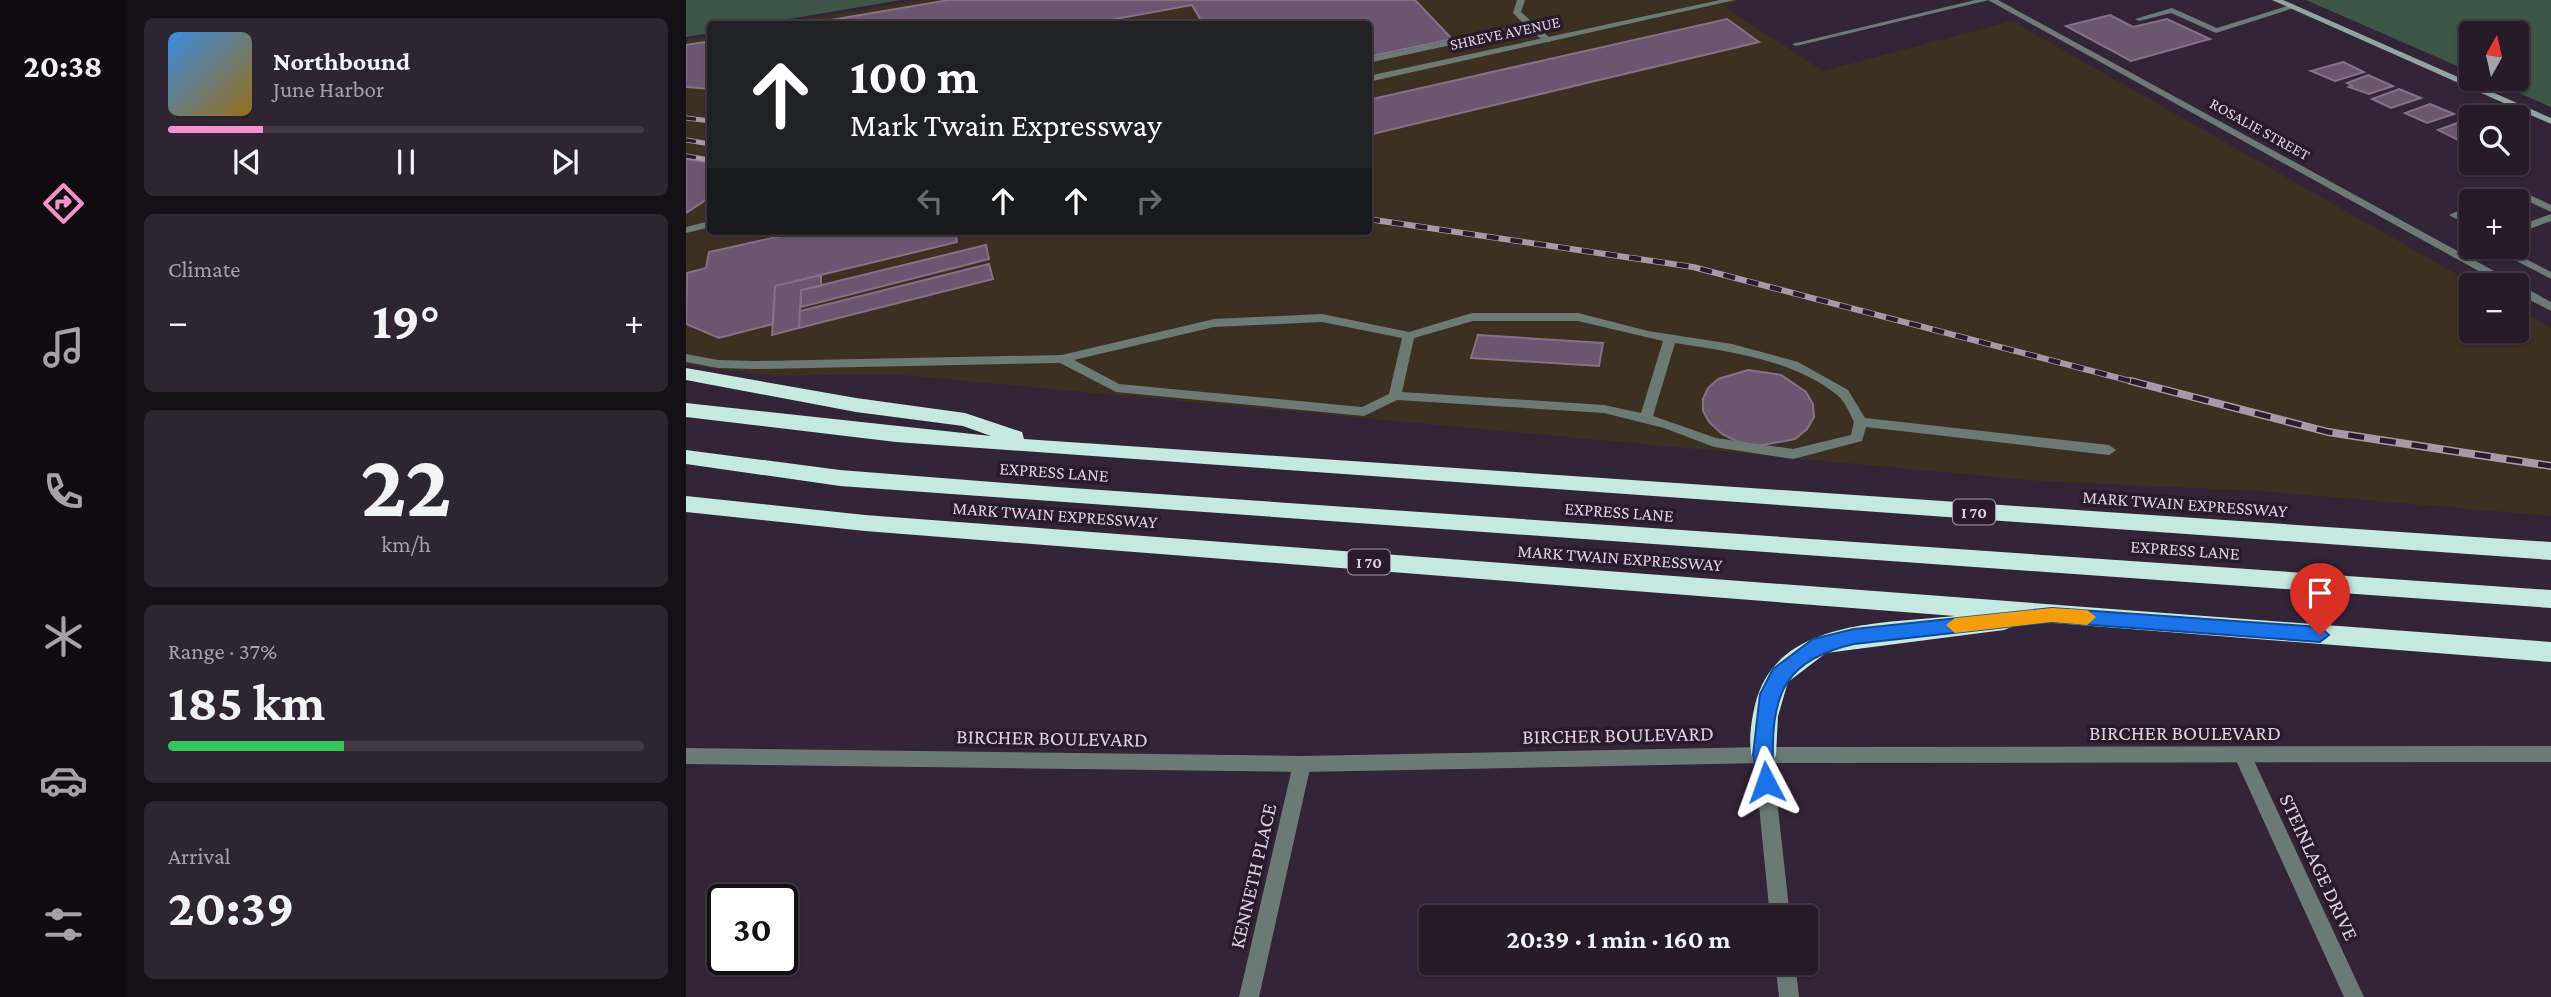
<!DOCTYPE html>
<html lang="en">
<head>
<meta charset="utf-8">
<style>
  :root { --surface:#271b29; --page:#2f2431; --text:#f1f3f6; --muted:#a4a1a8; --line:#433946; --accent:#f790ce }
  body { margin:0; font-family:"Crimson Pro",serif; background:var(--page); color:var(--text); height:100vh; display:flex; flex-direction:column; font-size:26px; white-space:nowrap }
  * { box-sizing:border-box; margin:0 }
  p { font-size:23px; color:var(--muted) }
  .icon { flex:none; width:38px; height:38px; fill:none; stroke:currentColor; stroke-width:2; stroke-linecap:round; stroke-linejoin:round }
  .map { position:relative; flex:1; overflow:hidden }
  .drawer { display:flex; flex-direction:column; gap:18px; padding:18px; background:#150f17; width:560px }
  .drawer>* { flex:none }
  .hud { position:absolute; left:21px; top:21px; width:665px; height:214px; border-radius:7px; box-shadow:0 2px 5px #0004,0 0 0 2px var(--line); background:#202124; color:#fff; overflow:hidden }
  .needle { width:46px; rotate:8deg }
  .controls { position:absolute; left:1773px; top:21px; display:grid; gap:14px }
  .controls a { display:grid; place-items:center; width:70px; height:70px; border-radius:7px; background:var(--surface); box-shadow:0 2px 5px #0004,0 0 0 2px var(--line); font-size:35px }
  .speed { position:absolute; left:21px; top:884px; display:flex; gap:14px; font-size:35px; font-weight:700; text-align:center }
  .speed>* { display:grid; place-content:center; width:91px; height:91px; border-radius:50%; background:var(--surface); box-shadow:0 2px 5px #0004,0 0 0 2px var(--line); line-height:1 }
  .speed .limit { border:4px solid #111; border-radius:10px; background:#fff; color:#111 }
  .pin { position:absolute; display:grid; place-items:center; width:60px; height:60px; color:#fff; margin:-72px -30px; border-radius:50% 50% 50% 0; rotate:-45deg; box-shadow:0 0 7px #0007 }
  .pin .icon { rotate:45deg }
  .me { position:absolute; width:77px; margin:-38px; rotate:356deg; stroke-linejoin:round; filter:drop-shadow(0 0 5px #0008) }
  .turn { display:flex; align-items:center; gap:24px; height:147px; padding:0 28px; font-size:32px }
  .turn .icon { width:91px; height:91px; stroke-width:2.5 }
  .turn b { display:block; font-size:49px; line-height:60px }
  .lanes { display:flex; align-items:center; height:66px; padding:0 28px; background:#0003; justify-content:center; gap:35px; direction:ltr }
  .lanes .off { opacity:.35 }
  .big { font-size:52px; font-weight:700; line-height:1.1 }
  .drawer .tile { flex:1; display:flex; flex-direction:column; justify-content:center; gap:10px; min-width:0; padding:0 24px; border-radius:10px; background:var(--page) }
  .drawer .dial { align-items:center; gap:0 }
  .dial b { font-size:91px; line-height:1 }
  .song { display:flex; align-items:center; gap:21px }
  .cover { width:84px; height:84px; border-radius:10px; background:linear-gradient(135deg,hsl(210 70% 55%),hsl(40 70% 35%)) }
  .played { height:7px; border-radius:4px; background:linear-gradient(90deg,var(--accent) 20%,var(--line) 20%) }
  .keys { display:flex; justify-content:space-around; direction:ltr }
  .heat { display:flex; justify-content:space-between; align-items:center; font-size:38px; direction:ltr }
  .charge { height:10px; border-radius:5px; background:linear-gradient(90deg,#34c759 37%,var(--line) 0) }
  .trip { position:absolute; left:733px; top:905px; width:399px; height:70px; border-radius:7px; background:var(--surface); box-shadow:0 2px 5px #0004,0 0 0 2px var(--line); font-weight:700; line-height:70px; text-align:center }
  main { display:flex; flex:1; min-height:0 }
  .menu { display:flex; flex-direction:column; width:126px; justify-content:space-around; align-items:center; background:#100b10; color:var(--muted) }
  .menu .icon { width:49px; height:49px }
  .menu .current { color:var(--accent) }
  .menu b { font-size:32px; color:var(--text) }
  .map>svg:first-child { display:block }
  .industrial { fill:#3c3021 }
  .green { fill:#3d5646 }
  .building { fill:#6c5570; stroke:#837186; stroke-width:2 }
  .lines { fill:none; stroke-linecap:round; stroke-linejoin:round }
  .service { fill:#6c7a76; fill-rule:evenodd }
  .minor { fill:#6c7a76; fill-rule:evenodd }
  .tertiary { fill:#6c7a76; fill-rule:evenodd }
  .secondary { fill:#90a7a1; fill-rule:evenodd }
  .motorway { fill:#c5e9e0; fill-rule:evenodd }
  .rail-far2-casing { stroke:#a69aa8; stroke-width:5 }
  .rail-far1-casing { stroke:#a69aa8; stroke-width:6 }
  .rail-casing { stroke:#a69aa8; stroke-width:8 }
  .rail-far2 { stroke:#2a1b2c; stroke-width:3.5; stroke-dasharray:10; stroke-linecap:butt }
  .rail-far1 { stroke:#2a1b2c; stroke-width:4.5; stroke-dasharray:12; stroke-linecap:butt }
  .rail { stroke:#2a1b2c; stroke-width:5; stroke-dasharray:16; stroke-linecap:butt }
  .route { fill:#1a73e8; stroke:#114b97; stroke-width:2 }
  .slow { fill:#f59e0b }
  .labels { text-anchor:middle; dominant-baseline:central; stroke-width:7; stroke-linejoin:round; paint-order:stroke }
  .far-street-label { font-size:16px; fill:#dbd1dd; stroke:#2a1b2c }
  .shield { fill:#2a1b2c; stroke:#a69aa8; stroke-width:2 }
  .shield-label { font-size:16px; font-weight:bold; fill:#dbd1dd }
  .street-label { font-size:18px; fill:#dbd1dd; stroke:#2a1b2c }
  .near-street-label { font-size:21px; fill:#dbd1dd; stroke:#2a1b2c }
</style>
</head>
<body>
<main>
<nav class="menu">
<b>20:38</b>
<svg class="icon current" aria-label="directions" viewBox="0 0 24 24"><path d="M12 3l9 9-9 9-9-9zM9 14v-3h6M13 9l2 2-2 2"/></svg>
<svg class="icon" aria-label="music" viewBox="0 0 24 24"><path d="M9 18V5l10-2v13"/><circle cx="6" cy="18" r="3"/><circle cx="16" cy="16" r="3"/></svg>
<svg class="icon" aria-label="phone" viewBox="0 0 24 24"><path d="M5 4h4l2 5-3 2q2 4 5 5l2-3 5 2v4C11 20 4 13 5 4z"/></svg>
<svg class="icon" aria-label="climate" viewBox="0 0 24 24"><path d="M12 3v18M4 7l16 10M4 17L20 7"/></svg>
<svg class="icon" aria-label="car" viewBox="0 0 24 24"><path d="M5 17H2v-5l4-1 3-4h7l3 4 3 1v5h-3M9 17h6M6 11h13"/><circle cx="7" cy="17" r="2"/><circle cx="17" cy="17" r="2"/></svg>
<svg class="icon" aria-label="filters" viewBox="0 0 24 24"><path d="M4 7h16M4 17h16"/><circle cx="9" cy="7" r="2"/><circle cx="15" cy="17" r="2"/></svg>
</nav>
<section class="drawer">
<div class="tile">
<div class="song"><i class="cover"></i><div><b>Northbound</b><p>June Harbor</p></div></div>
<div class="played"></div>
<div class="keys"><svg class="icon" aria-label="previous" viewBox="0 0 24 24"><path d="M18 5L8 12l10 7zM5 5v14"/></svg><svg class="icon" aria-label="pause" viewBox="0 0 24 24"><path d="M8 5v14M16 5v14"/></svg><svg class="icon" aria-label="next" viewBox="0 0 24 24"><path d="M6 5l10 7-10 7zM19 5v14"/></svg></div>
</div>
<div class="tile"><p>Climate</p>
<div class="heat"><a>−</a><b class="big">19°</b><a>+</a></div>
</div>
<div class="tile dial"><b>22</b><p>km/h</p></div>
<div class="tile"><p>Range · 37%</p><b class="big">185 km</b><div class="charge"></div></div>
<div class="tile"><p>Arrival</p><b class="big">20:39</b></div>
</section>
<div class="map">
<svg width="1865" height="997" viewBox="0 0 1865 997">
  <rect width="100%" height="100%" fill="#342437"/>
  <path class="industrial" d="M 235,0 L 1053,0 L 1039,7 L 1137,71 L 1326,21 L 1790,285 L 1785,285 L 1785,331 L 1830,331 L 1831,308 L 1865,328 L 1865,516 L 1574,491 L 1353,481 L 205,374 L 91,376 L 0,365 L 0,40 L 24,36 L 24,231 L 682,231 L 682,24 L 90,24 Z"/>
  <path class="green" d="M 0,0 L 215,0 L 73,24 L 24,24 L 24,33 L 0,37 Z
    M 1620,0 L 1865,0 L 1865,107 L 1800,79 L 1830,79 L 1830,33 L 1785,33 L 1785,72 Z"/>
  <path class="building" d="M 263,0 L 729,0 L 766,39 L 682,57 L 682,24 L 517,24 L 506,5 L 402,24 L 121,24 Z
    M 1424,15 L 1447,27 L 1481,19 L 1524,39 L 1445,61 L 1380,26 Z
    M 1041,19 L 1073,42 L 682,135 L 682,100 Z
    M 24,41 L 24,89 L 0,87 L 0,45 Z
    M 1657,62 L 1678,72 L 1649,81 L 1625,71 Z
    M 1682,75 L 1707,86 L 1683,94 L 1663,87 L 1666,86 L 1661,83 Z
    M 1713,89 L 1735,98 L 1705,108 L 1686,99 Z
    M 1744,104 L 1768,114 L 1741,123 L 1719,113 Z
    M 1782,119 L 1785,121 L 1785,140 L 1778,143 L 1752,130 Z
    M 0,159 L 24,163 L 24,197 L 0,213 Z
    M 117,231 L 269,231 L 271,242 L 89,286 L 87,324 L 33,338 L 0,324 L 1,273 L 20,268 L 23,252 Z
    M 300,245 L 303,259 L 115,307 L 115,290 Z
    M 303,264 L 307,279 L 113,328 L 114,311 Z
    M 135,275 L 135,286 L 115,290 L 113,328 L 86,335 L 89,286 Z
    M 792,335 L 917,343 L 913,366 L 785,358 Z
    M 1062,370 L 1095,375 L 1120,392 L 1127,404 L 1128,417 L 1121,429 L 1109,439 L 1072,446 L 1052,442 L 1036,434 L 1023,422 L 1017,411 L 1017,399 L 1022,388 L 1032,379 Z"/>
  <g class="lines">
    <path class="service" d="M 831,0 L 839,0 L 835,12 L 864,38 L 864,42 L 858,42 L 843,28 L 682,63 L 682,58 L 838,24 L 827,13 Z
      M 1289,0 L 1303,0 L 1110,46 L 1106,44 Z
      M 1604,5 L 1611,7 L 1530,33 L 1485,13 L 1453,21 L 1449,19 L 1486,8 L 1531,28 Z
      M 1829,188 L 1865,205 L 1865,212 L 1829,195 L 1812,201 L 1798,201 Z
      M 1785,205 L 1785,212 L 1776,215 L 1785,220 L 1785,227 L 1763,215 Z
      M 1865,214 L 1865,221 L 1830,234 L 1830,227 Z
      M 1785,246 L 1798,247 L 1776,257 L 1768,257 L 1767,255 Z
      M 1804,247 L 1817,247 L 1865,272 L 1865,279 Z
      M 786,313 L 892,313 L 962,331 L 1046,344 L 1112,362 L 1162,390 L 1179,418 L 1423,445 L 1430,450 L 1423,455 L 1180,427 L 1176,441 L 1107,459 L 1028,447 L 978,428 L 918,413 L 711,400 L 678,416 L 430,392 L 374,363 L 71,369 L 32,368 L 0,362 L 0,354 L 32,360 L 71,361 L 376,355 L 528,319 L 636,314 L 723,332 ZM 787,321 L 892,321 L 977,341 L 955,413 L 918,405 L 716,392 L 728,338 ZM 636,322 L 716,338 L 703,394 L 676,407 L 433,384 L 388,360 L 528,327 ZM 989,343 C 1042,351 1108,360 1151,395 C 1159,401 1164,414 1168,422 L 1165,435 L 1107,449 L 1030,438 L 967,416 Z"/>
    <path class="minor" d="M 1302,0 L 1312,0 L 1830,283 L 1865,302 L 1865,311 L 1830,293 L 1830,285 L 1818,285 Z
      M 1077,747 L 1083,749 L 1086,755 L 1104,917 L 1084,917 L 1068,755 L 1071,749 Z
      M 1557,748 L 1563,750 L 1678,997 L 1658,997 L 1548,756 L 1551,750 Z
      M 616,756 L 622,758 L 625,764 L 573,997 L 553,997 L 607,764 L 610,758 Z
      M 1089,962 L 1109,962 L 1113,997 L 1093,997 Z"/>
    <path class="tertiary" d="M 1034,0 L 1049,0 L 682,82 L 682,76 Z
      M 24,221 L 24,227 L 0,233 L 0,227 Z
      M 1865,746 L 1865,762 L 1077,763 L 616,772 L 0,764 L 0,748 L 616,756 L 1077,747 Z"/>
    <path class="secondary" d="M 1586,0 L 1597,0 L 1865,118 L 1865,124 Z"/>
    <path class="motorway" d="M 0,368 L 170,398 L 279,413 L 336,432 L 338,439 L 1865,542 L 1865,560 L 210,442 L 0,417 L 0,403 L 305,436 L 277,426 L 170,412 L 0,380 Z
      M 0,450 L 154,470 L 371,487 L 1865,590 L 1865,608 L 154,486 L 0,464 Z
      M 0,496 L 179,515 L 1865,642 L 1865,662 L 1329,620 L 1326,627 L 1318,630 L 1140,653 L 1102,682 L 1092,716 L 1090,755 L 1086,763 L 1077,767 L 1068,763 C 1061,747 1065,722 1069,705 C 1090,618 1198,624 1269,616 L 179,531 L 0,512 Z"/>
    <g class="rail-far2-casing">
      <path id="rail-far2" d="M 0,118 L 24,121
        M 0,140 L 24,144
        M 0,156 L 24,160"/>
    </g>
    <g class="rail-far1-casing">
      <path id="rail-far1" d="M 682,219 L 1007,267 L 1452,383"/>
    </g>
    <g class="rail-casing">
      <path id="rail" d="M 1445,381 L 1642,432 L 1865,466"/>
    </g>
    <use href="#rail-far2" class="rail-far2"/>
    <use href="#rail-far1" class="rail-far1"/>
    <use href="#rail" class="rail"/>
  </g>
  <path class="route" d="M 1366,608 L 1634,627 L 1643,635 L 1634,642 L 1366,622 L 1168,644 C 1102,659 1085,691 1087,757 C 1088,768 1092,778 1087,789 L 1080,792 L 1073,789 L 1067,755 L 1074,694 L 1087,669 L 1127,639 L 1168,629 Z"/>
  <path class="slow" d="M 1366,608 L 1401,610 L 1410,617 L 1401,625 L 1366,622 L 1269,633 L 1260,625 L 1269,618 Z"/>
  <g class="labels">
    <g class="far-street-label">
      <text transform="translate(819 33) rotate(-12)">SHREVE AVENUE</text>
      <text transform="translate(1574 129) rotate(29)">ROSALIE STREET</text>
    </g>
    <g class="shield">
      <rect x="1267" y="499.5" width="42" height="25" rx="5"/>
      <rect x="662" y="549.5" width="42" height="25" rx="5"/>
    </g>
    <g class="shield-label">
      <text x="1288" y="512">I 70</text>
      <text x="683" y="562">I 70</text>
    </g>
    <g class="street-label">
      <text transform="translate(368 472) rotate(4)">EXPRESS LANE</text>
      <text transform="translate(1499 504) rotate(4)">MARK TWAIN EXPRESSWAY</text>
      <text transform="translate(933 512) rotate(4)">EXPRESS LANE</text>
      <text transform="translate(369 515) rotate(4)">MARK TWAIN EXPRESSWAY</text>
      <text transform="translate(1499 550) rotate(4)">EXPRESS LANE</text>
      <text transform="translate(934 558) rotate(4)">MARK TWAIN EXPRESSWAY</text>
    </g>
    <g class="near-street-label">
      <text x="1499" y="733">BIRCHER BOULEVARD</text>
      <text transform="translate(932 735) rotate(-1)">BIRCHER BOULEVARD</text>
      <text transform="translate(366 738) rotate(1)">BIRCHER BOULEVARD</text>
      <text transform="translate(1633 867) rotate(65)">STEINLAGE DRIVE</text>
      <text transform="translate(567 876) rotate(-77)">KENNETH PLACE</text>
    </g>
  </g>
</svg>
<div class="controls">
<a><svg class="needle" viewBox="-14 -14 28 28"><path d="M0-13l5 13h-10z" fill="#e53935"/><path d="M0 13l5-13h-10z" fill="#a4a1a8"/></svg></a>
<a><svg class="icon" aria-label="search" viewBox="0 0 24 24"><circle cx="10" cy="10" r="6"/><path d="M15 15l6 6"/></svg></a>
<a>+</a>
<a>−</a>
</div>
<div class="speed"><div class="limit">30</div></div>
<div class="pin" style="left:1634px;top:635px;background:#d93025"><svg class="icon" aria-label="arrive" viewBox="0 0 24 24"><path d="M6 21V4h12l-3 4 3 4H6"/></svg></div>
<svg class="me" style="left:1080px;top:782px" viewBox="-20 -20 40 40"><path d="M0-17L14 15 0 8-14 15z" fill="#1a73e8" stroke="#fff" stroke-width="4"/></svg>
<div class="trip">20:39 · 1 min · 160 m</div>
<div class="hud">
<div class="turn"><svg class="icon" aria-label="ahead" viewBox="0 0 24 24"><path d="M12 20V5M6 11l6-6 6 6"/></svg><div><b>100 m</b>Mark Twain Expressway</div></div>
<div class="lanes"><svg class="icon off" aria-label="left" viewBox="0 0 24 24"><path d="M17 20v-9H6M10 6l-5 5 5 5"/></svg><svg class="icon" aria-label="ahead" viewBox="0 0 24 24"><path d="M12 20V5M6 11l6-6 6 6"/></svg><svg class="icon" aria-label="ahead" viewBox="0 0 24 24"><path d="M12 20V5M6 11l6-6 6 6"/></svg><svg class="icon off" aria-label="right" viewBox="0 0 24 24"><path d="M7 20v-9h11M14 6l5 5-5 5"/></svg></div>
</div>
</div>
</main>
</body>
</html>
